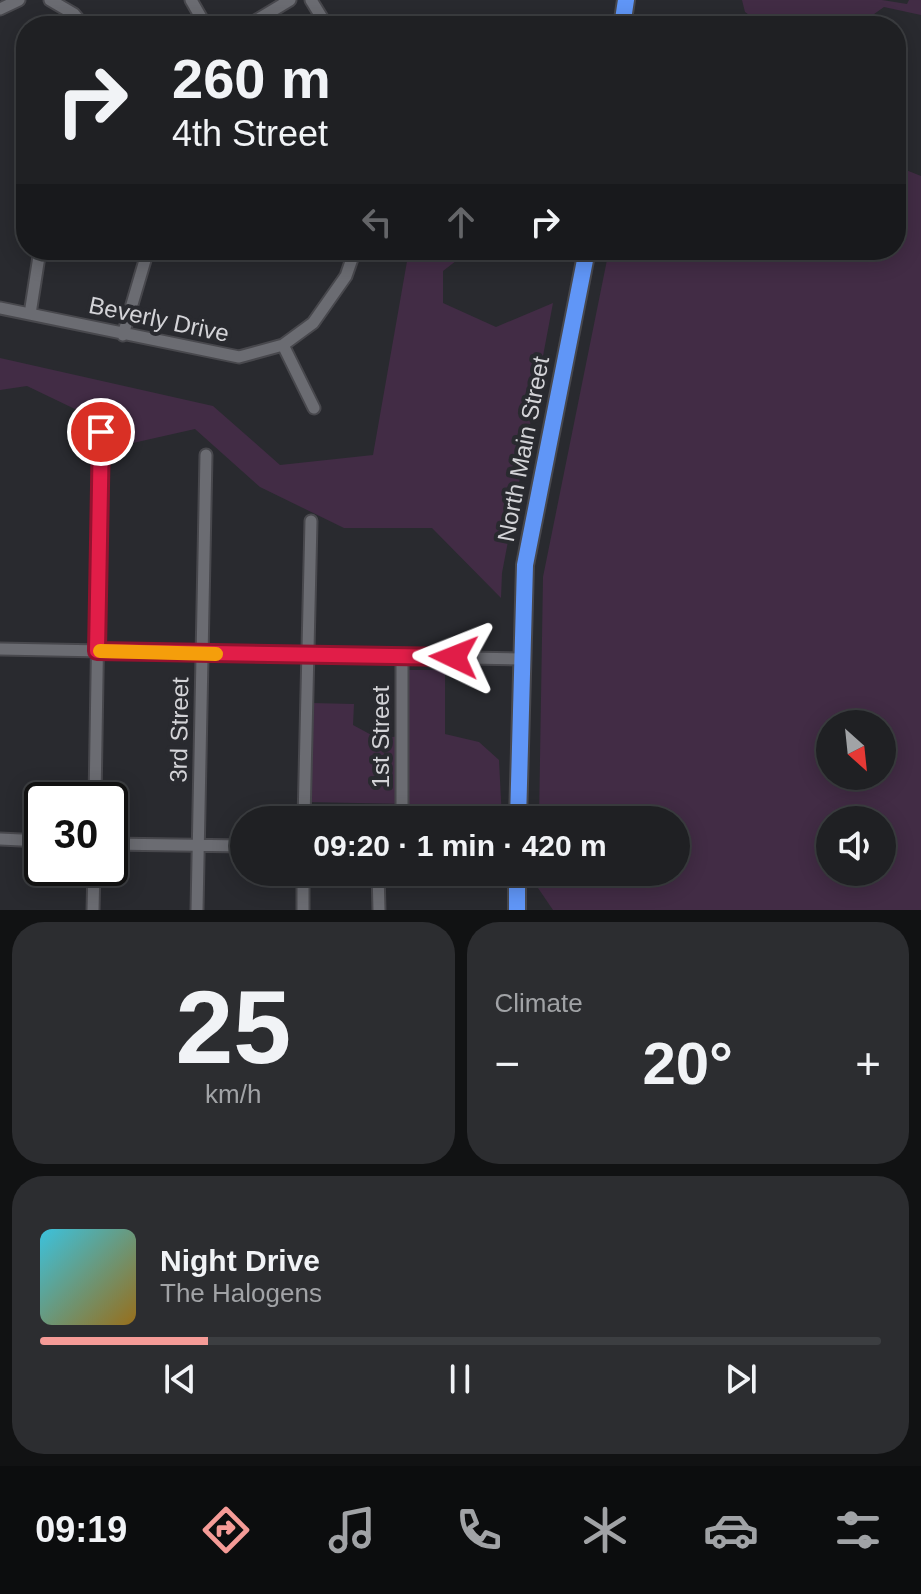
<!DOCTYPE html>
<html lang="en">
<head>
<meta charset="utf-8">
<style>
  :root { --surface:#1f2023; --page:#2c2d30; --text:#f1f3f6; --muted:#a1a3a6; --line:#3c3e41; --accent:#f59b97 }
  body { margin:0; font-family:Arial,sans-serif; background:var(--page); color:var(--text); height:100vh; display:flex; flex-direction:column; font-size:30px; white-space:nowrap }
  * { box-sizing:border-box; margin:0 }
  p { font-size:26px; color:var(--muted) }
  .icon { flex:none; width:44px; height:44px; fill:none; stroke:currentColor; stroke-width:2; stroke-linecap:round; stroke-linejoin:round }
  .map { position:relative; height:910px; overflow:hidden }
  .drawer { display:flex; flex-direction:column; gap:12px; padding:12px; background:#111213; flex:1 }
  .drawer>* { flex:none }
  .hud { position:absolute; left:16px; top:16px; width:890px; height:244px; border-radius:32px; box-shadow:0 4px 20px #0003,0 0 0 2px var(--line); background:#1f2023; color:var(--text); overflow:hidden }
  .needle { width:52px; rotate:153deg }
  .tools { position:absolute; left:816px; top:710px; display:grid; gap:16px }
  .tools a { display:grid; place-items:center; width:80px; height:80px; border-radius:50%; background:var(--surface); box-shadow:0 4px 20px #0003,0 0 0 2px var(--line); font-size:40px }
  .speed { position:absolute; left:24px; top:782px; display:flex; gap:16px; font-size:40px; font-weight:700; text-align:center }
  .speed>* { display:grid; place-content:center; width:104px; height:104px; border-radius:50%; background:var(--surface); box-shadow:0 4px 20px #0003,0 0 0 2px var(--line); line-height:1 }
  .speed .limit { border:4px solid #111; border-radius:12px; background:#fff; color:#111 }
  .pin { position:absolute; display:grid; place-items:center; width:68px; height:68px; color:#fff; margin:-34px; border:4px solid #fff; border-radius:50%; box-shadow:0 2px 8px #0007 }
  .me { position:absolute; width:88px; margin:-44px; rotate:272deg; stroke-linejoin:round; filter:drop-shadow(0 0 6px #0008) }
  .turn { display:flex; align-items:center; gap:28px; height:168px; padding:0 24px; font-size:36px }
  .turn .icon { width:104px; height:104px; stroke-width:2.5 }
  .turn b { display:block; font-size:56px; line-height:68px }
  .lanes { display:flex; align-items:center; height:76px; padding:0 24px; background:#0003; justify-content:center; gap:40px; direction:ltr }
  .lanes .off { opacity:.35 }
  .big { font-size:60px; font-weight:700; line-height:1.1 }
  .drawer .widget { flex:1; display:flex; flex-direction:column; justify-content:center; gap:12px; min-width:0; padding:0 28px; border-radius:32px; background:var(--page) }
  .drawer .dial { align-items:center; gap:0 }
  .dial b { font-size:104px; line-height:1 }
  .song { display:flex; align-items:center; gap:24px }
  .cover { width:96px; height:96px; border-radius:12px; background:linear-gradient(135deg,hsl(190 70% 55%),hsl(40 70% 35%)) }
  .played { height:8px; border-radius:4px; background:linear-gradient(90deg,var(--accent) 20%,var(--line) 20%) }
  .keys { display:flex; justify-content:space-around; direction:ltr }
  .heat { display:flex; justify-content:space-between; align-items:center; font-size:44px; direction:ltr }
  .drawer .tiles { flex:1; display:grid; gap:12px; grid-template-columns:1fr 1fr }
  .widget:last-child { grid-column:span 2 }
  .trip { position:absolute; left:230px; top:806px; width:460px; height:80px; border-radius:40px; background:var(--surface); box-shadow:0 4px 20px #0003,0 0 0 2px var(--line); font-weight:700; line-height:80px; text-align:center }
  .dock { display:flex; height:128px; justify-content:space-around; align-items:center; background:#0c0d0e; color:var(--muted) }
  .dock .icon { width:56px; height:56px }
  .dock .on { color:var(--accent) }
  .dock b { font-size:36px; color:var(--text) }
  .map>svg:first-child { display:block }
  .green { fill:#422c45; fill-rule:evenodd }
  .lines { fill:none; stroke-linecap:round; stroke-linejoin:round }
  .minor-casing { stroke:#48484d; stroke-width:15 }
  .highway-casing { stroke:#48484d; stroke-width:20 }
  .minor { stroke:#6b6c72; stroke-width:11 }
  .highway { stroke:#6096f7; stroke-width:16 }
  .route-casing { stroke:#92132f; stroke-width:20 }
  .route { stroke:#e11d48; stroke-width:14 }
  .slow { stroke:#f59e0b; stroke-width:14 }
  .labels { text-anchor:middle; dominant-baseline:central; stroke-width:8; stroke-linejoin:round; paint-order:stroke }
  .street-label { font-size:24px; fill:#d3d3d7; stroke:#292a2f }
</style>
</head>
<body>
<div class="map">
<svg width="921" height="910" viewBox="0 0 921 910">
  <rect width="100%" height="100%" fill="#292a2f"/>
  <path class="green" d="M 742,0 L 882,0 L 907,4 L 909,0 L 921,0 L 921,15 L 884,7 L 857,26 L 765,26 L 745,12 Z
    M 896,166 L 921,176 L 921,910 L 553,910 L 538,888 L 538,872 L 676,872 L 676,820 L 539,820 L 543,577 L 609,250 L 896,250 ZM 830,724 L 882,724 L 882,776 L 830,776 ZM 830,820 L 882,820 L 882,872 L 830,872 Z
    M 409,250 L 470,250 L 443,271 L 443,303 L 496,327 L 553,303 L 502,573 L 501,598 L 432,528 L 344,528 L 260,487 L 195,429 L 124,445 L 102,422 L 27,386 L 0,390 L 0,358 L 213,406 L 280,465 L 373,455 Z
    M 408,670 L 445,670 L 445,734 L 479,742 L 499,760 L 502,820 L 408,820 L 408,804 L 306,802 L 311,703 L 354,704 L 353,725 L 377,738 L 406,736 Z"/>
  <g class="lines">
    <g class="minor-casing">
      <path id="minor" d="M 50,0 L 74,14 L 84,26
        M 191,0 L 206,26
        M 311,0 L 327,26
        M 0,9 L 19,0
        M 247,26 L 290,0
        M 209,250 L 234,250
        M 0,308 L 239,357 L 283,345 L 313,323 L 346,276 L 355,250
        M 30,314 L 40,250
        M 123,335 L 148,250
        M 283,345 L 314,408
        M 0,649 L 520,659
        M 95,800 L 101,432
        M 304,820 L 311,521
        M 402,820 L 402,655
        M 0,839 L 42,841
        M 110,844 L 244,846
        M 378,872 L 379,910
        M 93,910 L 94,868
        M 197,910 L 206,455
        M 303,910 L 303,872"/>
    </g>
    <g class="highway-casing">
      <path id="highway" d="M 622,26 L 626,0
        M 518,820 L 525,565 L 587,250
        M 517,910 L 517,872"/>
    </g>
    <use href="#minor" class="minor"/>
    <use href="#highway" class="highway"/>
  </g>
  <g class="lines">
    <g class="route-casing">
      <path id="route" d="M 101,432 L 97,651 L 454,657"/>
    </g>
    <use href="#route" class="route"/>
    <path class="slow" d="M 100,651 L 216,654"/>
  </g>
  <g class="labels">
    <g class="street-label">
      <text transform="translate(159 319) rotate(12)">Beverly Drive</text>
      <text transform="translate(523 449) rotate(-79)">North Main Street</text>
      <text transform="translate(179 730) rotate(-89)">3rd Street</text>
      <text transform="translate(380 737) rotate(-90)">1st Street</text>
    </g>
  </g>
</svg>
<div class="tools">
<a><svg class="needle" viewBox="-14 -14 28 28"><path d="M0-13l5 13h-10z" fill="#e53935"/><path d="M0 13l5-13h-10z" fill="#a1a3a6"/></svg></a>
<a><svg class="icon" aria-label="sound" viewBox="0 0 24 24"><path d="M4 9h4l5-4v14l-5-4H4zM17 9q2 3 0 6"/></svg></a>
</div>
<div class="speed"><div class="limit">30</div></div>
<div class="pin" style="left:101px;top:432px;background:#d93025"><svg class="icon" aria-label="arrive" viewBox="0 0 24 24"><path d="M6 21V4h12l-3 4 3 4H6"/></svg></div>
<svg class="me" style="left:454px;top:657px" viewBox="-20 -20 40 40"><path d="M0-17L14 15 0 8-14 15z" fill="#e11d48" stroke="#fff" stroke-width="4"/></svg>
<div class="trip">09:20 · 1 min · 420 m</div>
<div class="hud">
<div class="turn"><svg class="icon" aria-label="right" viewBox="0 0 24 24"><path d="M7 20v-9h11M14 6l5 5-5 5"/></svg><div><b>260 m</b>4th Street</div></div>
<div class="lanes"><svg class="icon off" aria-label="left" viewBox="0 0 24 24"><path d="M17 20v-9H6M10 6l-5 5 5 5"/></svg><svg class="icon off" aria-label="ahead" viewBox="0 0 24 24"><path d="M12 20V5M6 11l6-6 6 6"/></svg><svg class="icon" aria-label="right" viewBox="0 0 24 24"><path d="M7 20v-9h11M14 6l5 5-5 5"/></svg></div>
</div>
</div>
<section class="drawer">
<div class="tiles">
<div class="widget dial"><b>25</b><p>km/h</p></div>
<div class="widget"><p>Climate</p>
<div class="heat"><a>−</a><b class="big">20°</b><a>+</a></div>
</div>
<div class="widget">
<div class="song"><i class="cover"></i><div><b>Night Drive</b><p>The Halogens</p></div></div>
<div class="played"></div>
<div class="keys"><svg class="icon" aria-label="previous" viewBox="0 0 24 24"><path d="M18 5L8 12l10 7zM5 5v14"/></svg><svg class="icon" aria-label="pause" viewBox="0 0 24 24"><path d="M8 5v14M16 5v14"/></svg><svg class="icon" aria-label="next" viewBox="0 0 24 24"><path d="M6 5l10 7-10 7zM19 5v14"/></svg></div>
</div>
</div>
</section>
<nav class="dock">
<b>09:19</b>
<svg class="icon on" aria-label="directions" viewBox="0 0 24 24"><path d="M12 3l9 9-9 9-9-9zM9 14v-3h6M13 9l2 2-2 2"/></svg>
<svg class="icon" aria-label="music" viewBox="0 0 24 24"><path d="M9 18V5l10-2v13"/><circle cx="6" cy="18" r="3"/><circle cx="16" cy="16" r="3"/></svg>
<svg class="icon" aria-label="phone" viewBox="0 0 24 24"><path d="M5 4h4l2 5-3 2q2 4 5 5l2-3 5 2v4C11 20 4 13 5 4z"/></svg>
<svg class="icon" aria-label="climate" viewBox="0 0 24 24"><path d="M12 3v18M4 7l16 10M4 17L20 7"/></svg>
<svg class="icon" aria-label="car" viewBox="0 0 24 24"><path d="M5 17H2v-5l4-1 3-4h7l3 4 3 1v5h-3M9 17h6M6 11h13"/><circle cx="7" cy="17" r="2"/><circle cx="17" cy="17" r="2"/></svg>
<svg class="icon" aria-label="filters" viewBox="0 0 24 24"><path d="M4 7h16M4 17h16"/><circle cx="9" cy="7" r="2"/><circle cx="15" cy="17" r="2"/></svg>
</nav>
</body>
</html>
